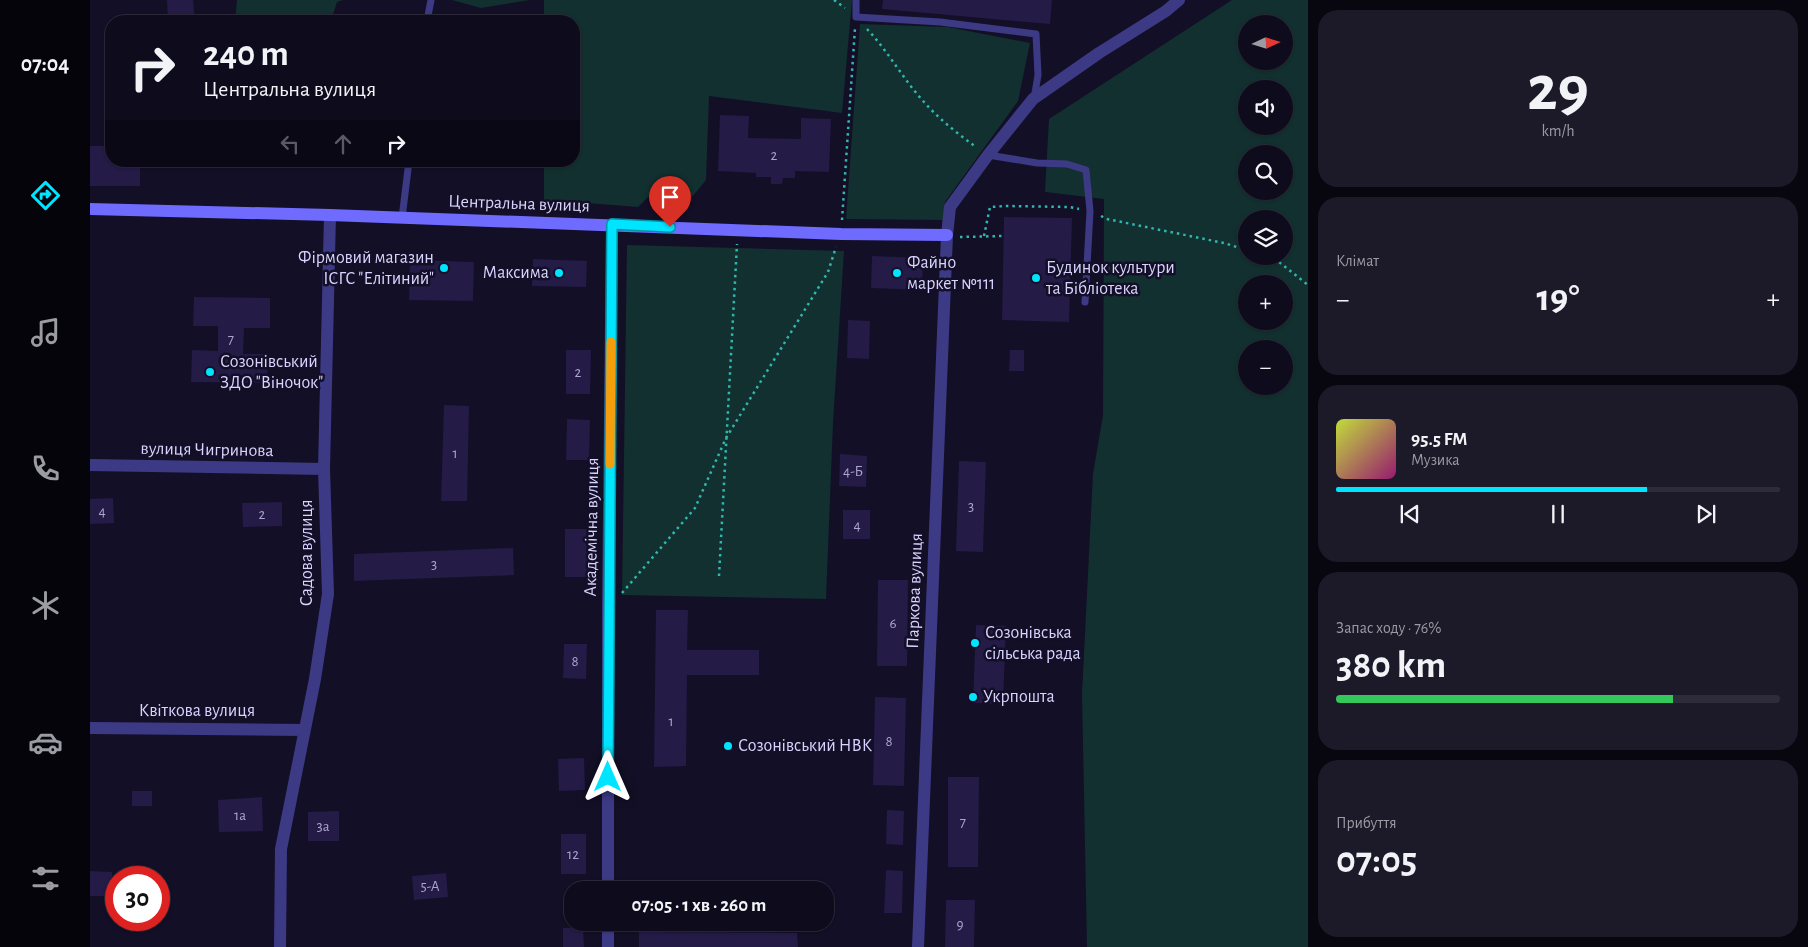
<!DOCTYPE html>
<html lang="uk">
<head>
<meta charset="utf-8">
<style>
  :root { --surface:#0e0b1c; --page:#1c1929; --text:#f1f3f6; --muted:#9b9ba3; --line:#2e2b3b; --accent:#00e5ff }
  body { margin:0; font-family:"Alegreya Sans",sans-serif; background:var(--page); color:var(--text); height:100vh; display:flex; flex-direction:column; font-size:19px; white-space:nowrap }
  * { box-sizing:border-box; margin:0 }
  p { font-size:16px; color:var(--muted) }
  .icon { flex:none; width:28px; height:28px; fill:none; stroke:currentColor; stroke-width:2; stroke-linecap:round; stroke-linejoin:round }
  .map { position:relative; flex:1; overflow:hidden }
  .drawer { display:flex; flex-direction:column; gap:10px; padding:10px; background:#08060f; width:500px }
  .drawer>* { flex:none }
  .top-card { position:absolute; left:15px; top:15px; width:475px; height:152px; border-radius:20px; box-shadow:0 1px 4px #0004,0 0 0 1px var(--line); background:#0e0b1c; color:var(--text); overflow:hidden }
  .needle { width:32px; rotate:86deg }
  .fabs { position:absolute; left:1148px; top:15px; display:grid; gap:10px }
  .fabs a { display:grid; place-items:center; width:55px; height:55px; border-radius:50%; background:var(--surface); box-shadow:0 1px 4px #0004,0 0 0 1px var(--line); font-size:25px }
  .speed { position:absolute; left:15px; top:866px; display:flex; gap:10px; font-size:25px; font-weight:700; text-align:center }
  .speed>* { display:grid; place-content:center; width:65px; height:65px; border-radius:50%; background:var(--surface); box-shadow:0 1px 4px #0004,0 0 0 1px var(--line); line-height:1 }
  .speed .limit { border:8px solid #d22; background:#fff; color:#111 }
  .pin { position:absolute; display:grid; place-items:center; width:42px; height:42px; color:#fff; margin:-51px -21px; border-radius:50% 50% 50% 0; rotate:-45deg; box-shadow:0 0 5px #0007 }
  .pin .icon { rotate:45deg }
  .me { position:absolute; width:55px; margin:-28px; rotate:0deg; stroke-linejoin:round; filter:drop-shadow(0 0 4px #0008) }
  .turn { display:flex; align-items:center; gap:18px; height:105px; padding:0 15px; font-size:22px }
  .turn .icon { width:65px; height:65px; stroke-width:2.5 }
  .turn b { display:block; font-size:35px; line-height:42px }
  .lanes { display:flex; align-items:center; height:48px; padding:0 15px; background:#0003; justify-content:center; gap:25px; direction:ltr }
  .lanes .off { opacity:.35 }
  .big { font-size:38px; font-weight:700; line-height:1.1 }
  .drawer .widget { flex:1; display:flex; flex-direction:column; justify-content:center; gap:8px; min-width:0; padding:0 18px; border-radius:20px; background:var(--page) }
  .drawer .dial { align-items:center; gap:0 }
  .dial b { font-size:65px; line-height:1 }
  .song { display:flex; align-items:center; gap:15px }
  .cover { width:60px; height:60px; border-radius:8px; background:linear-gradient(135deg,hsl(70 70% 55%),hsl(320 70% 35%)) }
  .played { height:5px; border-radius:2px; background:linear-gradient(90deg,var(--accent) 70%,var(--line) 70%) }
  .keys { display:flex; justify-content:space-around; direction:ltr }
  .heat { display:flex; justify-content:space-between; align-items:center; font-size:28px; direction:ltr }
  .charge { height:8px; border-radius:4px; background:linear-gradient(90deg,#34c759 76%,var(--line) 0) }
  .trip { position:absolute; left:474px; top:881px; width:270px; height:50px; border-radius:20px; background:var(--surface); box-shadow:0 1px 4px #0004,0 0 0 1px var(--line); font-weight:700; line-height:50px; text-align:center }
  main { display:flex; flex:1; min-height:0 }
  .tab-bar { display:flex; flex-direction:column; width:90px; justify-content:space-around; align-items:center; background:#06040b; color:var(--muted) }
  .tab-bar .icon { width:35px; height:35px }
  .tab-bar .current { color:var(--accent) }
  .tab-bar b { font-size:22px; color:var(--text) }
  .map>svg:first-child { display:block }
  .green { fill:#12302f; fill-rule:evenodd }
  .building { fill:#241b47 }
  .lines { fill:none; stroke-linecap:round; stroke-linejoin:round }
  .path { stroke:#2fb8b0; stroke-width:2.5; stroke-dasharray:2.5 4; stroke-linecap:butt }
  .lane { stroke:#3d3a85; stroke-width:7 }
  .street { stroke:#3d3a85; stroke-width:12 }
  .secondary { stroke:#6f6bff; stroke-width:12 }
  .route-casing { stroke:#0095a6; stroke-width:12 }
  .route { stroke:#00e5ff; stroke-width:9 }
  .slow { stroke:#f59e0b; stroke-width:9 }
  .poi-dot { fill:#00e5ff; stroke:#130f26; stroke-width:2 }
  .labels { text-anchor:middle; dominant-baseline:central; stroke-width:5; stroke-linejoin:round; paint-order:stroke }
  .number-label { font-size:15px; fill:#aca6d1 }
  .street-label { font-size:18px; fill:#d9d4ff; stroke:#130f26 }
  .poi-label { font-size:18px; fill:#d9d4ff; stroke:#130f26; text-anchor:start }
</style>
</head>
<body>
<main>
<nav class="tab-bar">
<b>07:04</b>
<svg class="icon current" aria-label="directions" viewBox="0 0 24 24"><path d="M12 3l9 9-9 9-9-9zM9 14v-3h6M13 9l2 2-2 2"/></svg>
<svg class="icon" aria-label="music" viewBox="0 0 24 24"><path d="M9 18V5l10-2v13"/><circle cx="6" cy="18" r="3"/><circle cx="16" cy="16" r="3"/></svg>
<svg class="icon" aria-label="phone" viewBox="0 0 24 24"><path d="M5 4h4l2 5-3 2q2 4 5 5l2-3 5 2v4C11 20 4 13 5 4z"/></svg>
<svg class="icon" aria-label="climate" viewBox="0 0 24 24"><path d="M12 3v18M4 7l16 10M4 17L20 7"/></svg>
<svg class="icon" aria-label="car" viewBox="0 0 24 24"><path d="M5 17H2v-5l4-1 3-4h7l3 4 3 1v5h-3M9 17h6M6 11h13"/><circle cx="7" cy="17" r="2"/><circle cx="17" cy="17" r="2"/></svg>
<svg class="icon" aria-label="filters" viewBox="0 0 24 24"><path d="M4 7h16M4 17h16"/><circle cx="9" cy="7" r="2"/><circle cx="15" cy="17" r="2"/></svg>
</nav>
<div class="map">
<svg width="1218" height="947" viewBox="0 0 1218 947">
  <rect width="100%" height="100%" fill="#130f26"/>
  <path class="green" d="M 147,0 L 253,0 L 247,2 L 241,21 L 145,21 Z
    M 362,0 L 440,0 L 391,8 Z
    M 454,0 L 762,0 L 752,113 L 619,96 L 616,180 L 602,197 L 559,196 L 548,207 L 497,203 L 484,212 L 454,211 L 454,161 L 484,161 L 484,21 L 454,21 Z
    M 1142,0 L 1218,0 L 1218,947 L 997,947 L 992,694 L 1003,474 L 1013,415 L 1014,199 L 955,192 L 959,119 ZM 1156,24 L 1194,24 L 1194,61 L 1156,61 ZM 1156,89 L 1194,89 L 1194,126 L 1156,126 ZM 1156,154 L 1194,154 L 1194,191 L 1156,191 ZM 1156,219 L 1194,219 L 1194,256 L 1156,256 ZM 1156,284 L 1194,284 L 1194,321 L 1156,321 ZM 1156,349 L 1194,349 L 1194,386 L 1156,386 Z
    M 770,24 L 858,27 L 940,43 L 928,101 L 855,202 L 853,220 L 756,219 Z
    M 537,245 L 754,251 L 743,423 L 736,599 L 532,595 Z"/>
  <path class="building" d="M 77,0 L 103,0 L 105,21 L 78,21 Z
    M 793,0 L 962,0 L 960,24 L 792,9 Z
    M 630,115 L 659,116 L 658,138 L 711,139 L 711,118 L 741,119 L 739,172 L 705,171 L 705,178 L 693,178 L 692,184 L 681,184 L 681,177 L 666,177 L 666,173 L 628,171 Z
    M 0,146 L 21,146 L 21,161 L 50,161 L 50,186 L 0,186 Z
    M 914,217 L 982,218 L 979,322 L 912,320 Z
    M 782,256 L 833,258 L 832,290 L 781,288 Z
    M 443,259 L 497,261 L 496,287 L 442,286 Z
    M 320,260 L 384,262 L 383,301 L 319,300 Z
    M 104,297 L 180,298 L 180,328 L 154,328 L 153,354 L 178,354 L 177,383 L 101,382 L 102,350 L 128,351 L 128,326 L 103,326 Z
    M 758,320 L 780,321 L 779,359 L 757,358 Z
    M 476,350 L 501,350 L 500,394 L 476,394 Z
    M 920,350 L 934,350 L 934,371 L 919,371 Z
    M 354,405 L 379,406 L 377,501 L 351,501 Z
    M 477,419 L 500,420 L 499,460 L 476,460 Z
    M 750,454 L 777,456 L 776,487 L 749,486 Z
    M 869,461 L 896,462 L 893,552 L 866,551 Z
    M 23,498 L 24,523 L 0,524 L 0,499 Z
    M 192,502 L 192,526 L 153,527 L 152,503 Z
    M 753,510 L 780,510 L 780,539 L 753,539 Z
    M 475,529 L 500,529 L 500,577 L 475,577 Z
    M 423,548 L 424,575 L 264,581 L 264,554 Z
    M 788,580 L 818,580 L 817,666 L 787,666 Z
    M 566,610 L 598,610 L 597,650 L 669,650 L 669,675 L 597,675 L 596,766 L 564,767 Z
    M 886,625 L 916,626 L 913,704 L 883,703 Z
    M 474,644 L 497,644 L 496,679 L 473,678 Z
    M 785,697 L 816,698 L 814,786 L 783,785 Z
    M 494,758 L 495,790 L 469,791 L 468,759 Z
    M 858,777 L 889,777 L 888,867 L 858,867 Z
    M 42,791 L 62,791 L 62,806 L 42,806 Z
    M 172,797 L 173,831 L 129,832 L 128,800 Z
    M 797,810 L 814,811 L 813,845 L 796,844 Z
    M 249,811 L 249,841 L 218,841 L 218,812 Z
    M 471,834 L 496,834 L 496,874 L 471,874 Z
    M 796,870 L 813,871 L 812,913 L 794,913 Z
    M 0,871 L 22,872 L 22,896 L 0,896 Z
    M 356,873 L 358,897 L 324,900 L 322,876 Z
    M 856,900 L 885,900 L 884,947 L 855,947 Z
    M 493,927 L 494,947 L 473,947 L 473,928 Z
    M 549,932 L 707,933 L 708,947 L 549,947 Z"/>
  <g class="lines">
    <path class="path" d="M 744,0 L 755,8
      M 777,29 C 798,51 813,79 834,102 C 849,119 868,134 886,147
      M 1011,216 L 1017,219 L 1134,243 L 1156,250
      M 752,220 L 765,28
      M 894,236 L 900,207 L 915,206 L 980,207 L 989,209
      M 870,237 L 914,236
      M 1178,256 L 1184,258 L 1218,285
      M 629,576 L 647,244
      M 532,593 L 605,508 L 636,438 L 738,272 L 746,247"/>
    <path class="lane" d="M 766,0 L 766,17 L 850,22 L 946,34 L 948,75 L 944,99
      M 337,21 L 341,0
      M 898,155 L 947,163 L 977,164 L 996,170 L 1000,211 L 995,302
      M 312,218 L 319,161"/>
    <path class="street" d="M 0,465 L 234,469
      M 0,728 L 214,730
      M 518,890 L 518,608 L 522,224
      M 190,947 L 191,849 L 225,679 L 238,594 L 234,469 L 240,215
      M 518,947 L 518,922
      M 828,947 L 857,235 L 860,207 L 898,155 L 943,99 L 1009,53 L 1076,11 L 1089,0"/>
    <path class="secondary" d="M 0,209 L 240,215 L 751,234 L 857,235"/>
  </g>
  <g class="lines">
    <g class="route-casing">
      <path id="route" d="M 518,777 L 522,224 L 580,227"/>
    </g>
    <use href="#route" class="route"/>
    <path class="slow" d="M 520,464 L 521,342"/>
  </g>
  <g class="poi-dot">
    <circle cx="354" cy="268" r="5"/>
    <circle cx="469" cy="273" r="5"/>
    <circle cx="807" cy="273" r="5"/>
    <circle cx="946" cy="278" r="5"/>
    <circle cx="120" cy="372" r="5"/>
    <circle cx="885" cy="643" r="5"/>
    <circle cx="883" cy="697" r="5"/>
    <circle cx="638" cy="746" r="5"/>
  </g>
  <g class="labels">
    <g class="number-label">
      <text x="684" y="155">2</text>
      <text x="141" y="339">7</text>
      <text x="488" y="372">2</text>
      <text x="365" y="453">1</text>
      <text x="763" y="471">4-Б</text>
      <text x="881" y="506">3</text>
      <text x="12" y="511">4</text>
      <text x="172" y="514">2</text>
      <text x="767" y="525">4</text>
      <text x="344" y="564">3</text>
      <text x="803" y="623">6</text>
      <text x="485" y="661">8</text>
      <text x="581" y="721">1</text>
      <text x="799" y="741">8</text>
      <text x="150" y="815">1а</text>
      <text x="873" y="822">7</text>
      <text x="233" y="826">3а</text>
      <text x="483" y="854">12</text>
      <text x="340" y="886">5-А</text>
      <text x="870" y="924">9</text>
    </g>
    <g class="street-label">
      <text transform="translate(429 204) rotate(2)">Центральна вулиця</text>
      <text transform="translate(117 450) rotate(1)">вулиця Чигринова</text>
      <text transform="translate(502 527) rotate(-89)">Академічна вулиця</text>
      <text transform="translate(217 553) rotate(-90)">Садова вулиця</text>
      <text transform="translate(825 591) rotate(-88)">Паркова вулиця</text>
      <text x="107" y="711">Квіткова вулиця</text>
    </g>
    <g class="poi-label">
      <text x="344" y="258" text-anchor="end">Фірмовий магазин<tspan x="344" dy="21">ІСГС "Елітиний"</tspan></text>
      <text x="817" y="263">Файно<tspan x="817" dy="21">маркет №111</tspan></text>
      <text x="956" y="268">Будинок культури<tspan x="956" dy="21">та Бібліотека</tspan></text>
      <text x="459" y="273" text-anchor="end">Максима</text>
      <text x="130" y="362">Созонівський<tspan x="130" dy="21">ЗДО "Віночок"</tspan></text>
      <text x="895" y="633">Созонівська<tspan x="895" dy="21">сільська рада</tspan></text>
      <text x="893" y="697">Укрпошта</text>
      <text x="648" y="746">Созонівський НВК</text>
    </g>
  </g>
</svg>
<div class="fabs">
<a><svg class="needle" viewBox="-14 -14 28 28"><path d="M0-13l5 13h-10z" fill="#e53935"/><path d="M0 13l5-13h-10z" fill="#9b9ba3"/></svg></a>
<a><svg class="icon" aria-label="sound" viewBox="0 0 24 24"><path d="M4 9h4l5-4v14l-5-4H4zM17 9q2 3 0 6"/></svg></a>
<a><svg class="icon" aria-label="search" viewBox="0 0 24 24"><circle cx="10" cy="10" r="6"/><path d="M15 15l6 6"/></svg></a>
<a><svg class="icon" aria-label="layers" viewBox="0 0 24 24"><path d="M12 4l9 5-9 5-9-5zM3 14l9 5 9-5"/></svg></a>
<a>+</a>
<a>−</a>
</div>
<div class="speed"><div class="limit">30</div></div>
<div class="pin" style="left:580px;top:227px;background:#d93025"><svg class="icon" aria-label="arrive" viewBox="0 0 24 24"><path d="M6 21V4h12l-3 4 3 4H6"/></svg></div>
<svg class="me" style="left:518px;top:777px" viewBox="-20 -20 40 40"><path d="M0-17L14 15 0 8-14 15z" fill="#00e5ff" stroke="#fff" stroke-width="4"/></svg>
<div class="trip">07:05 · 1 хв · 260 m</div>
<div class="top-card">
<div class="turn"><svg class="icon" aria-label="right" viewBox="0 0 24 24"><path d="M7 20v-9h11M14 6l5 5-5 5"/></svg><div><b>240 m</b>Центральна вулиця</div></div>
<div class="lanes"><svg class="icon off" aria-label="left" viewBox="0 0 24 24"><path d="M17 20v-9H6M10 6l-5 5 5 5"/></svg><svg class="icon off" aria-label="ahead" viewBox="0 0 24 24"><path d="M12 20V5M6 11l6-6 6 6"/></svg><svg class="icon" aria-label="right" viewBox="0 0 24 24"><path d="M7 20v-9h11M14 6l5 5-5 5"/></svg></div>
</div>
</div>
<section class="drawer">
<div class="widget dial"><b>29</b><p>km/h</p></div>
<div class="widget"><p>Клімат</p>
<div class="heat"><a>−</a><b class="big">19°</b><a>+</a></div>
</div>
<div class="widget">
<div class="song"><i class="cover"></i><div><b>95.5 FM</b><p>Музика</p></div></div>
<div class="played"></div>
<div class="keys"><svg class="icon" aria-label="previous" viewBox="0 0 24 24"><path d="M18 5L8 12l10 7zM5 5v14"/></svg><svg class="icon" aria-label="pause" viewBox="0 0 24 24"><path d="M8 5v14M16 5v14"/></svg><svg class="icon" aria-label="next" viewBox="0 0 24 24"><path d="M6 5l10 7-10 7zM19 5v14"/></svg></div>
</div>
<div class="widget"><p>Запас ходу · 76%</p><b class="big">380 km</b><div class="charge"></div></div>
<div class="widget"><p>Прибуття</p><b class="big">07:05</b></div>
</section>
</main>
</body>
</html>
